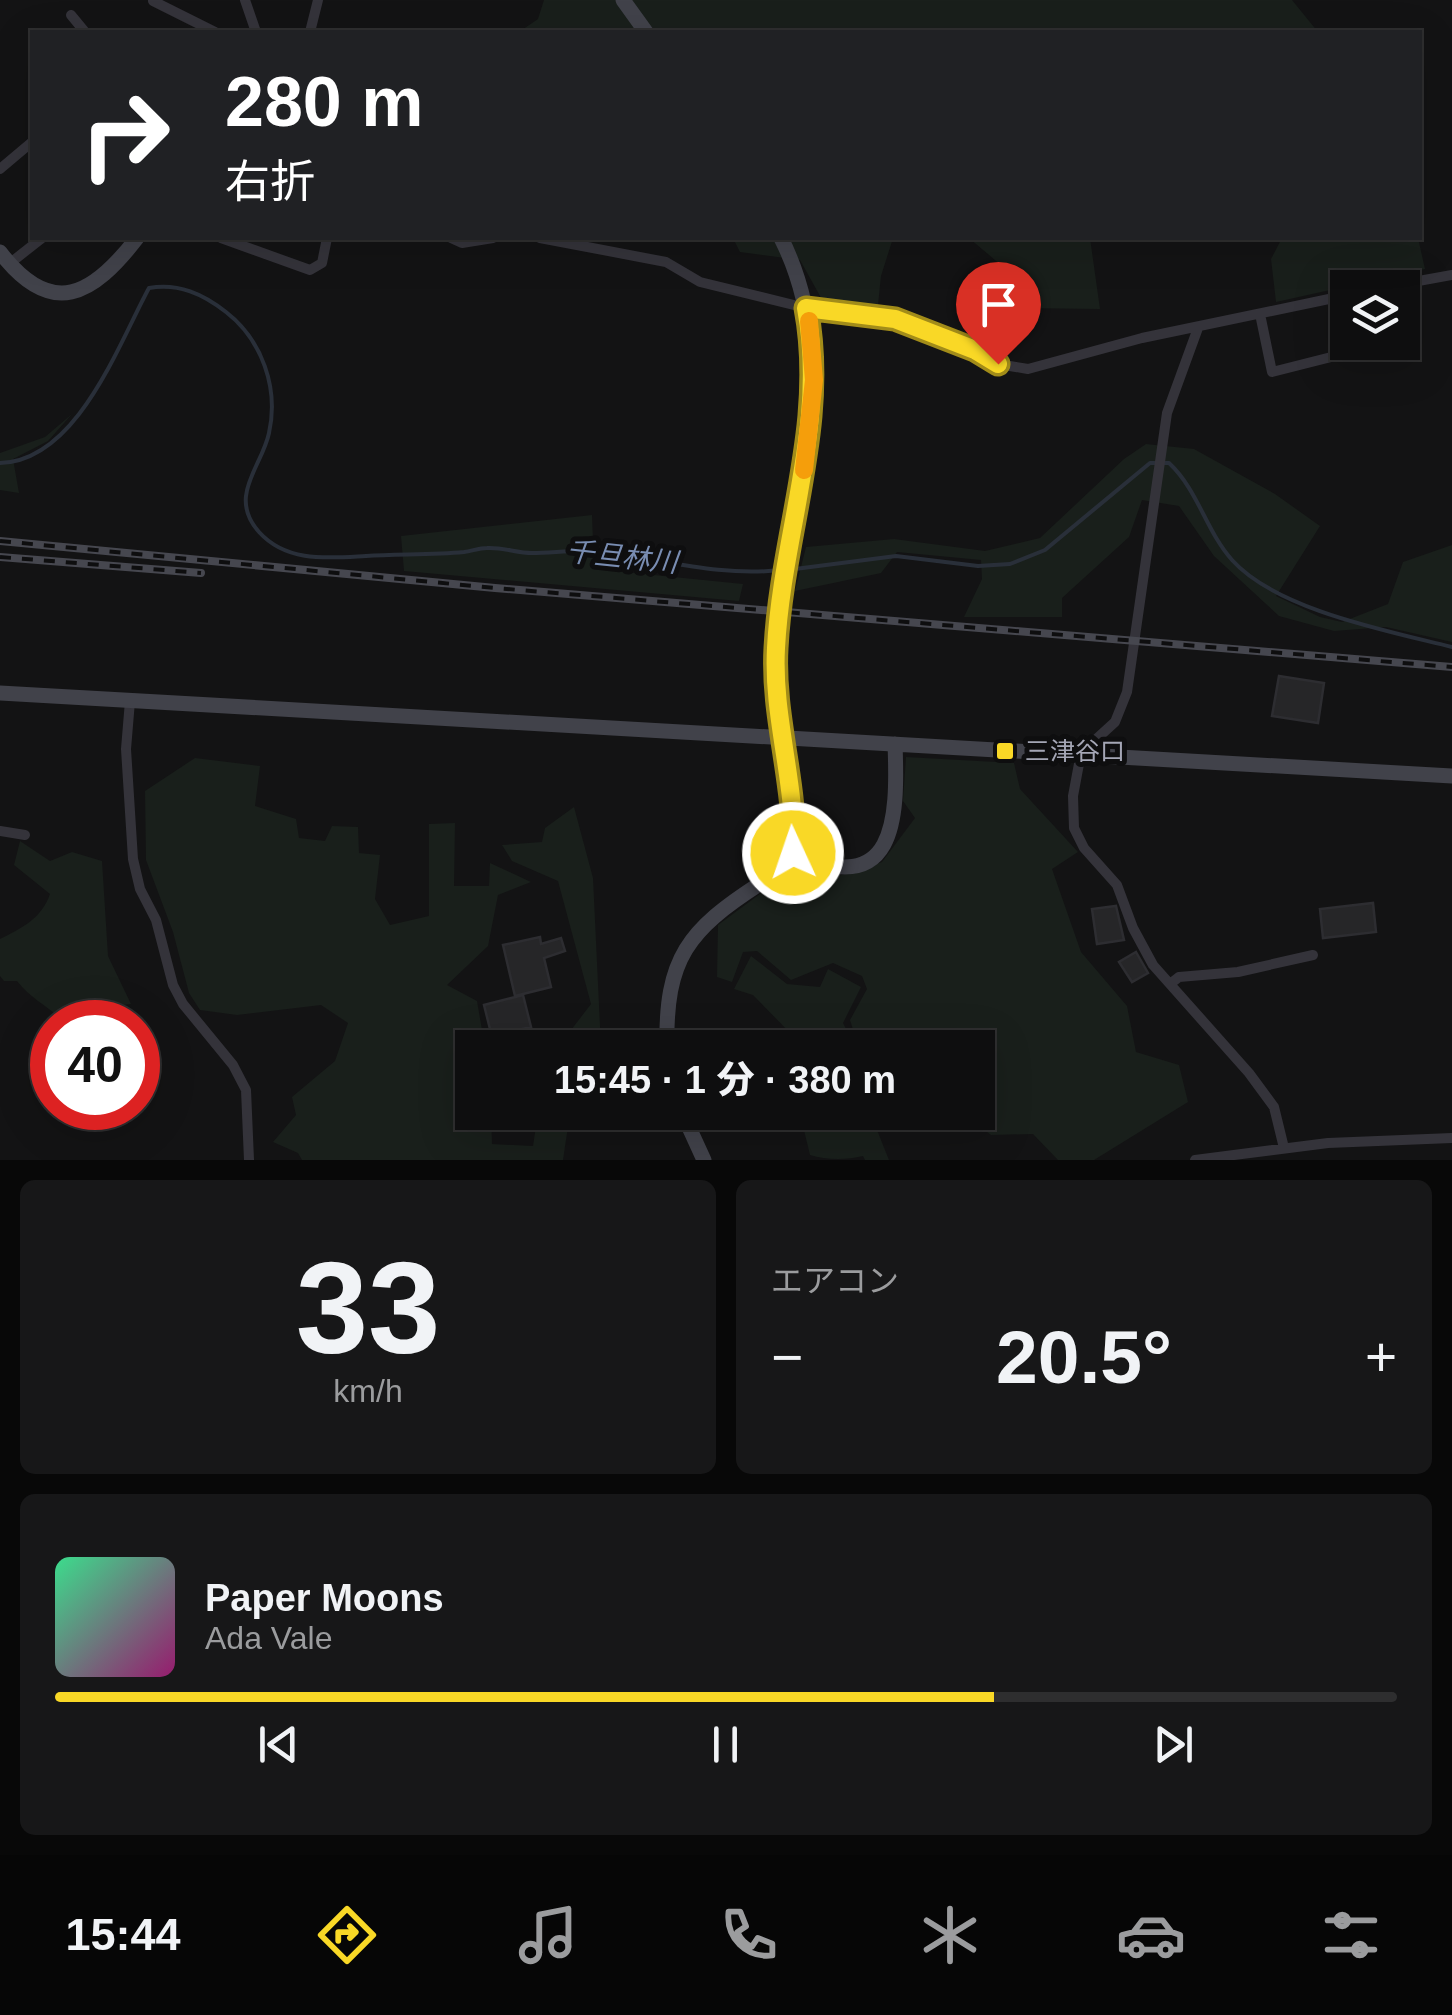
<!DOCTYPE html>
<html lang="ja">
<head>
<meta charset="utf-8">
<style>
  :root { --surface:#0e0e0f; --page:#171718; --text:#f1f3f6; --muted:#9b9c9e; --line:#2e2e2f; --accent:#f9d826 }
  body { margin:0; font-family:Helvetica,"Noto Sans JP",sans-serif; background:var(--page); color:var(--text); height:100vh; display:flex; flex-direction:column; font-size:38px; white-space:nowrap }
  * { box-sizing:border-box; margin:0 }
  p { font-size:32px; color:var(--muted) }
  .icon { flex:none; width:55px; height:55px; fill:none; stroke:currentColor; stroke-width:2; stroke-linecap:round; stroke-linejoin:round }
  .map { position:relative; height:1160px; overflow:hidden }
  .sheet { display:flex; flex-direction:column; gap:20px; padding:20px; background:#080808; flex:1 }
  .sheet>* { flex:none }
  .hud { position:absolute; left:30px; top:30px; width:1392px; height:210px; border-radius:0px; box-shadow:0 10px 40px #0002,0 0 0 2px var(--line); background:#202124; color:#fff; overflow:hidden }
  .controls { position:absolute; left:1330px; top:270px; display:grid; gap:20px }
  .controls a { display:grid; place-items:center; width:90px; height:90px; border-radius:0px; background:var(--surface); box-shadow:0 10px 40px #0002,0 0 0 2px var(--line); font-size:50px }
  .speed { position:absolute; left:30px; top:1000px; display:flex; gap:20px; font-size:50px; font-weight:700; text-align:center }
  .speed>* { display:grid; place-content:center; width:130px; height:130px; border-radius:50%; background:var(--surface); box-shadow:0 10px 40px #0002,0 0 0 2px var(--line); line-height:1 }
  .speed .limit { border:15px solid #d22; background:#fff; color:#111 }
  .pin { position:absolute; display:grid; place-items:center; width:85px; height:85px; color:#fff; margin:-102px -42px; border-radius:50% 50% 50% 0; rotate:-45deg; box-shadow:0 0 10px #0007 }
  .pin .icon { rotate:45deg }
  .me { position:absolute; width:110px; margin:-55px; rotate:357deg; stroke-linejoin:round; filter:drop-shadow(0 0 8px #0008) }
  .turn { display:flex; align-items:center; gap:35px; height:210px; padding:0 30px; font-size:45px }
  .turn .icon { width:130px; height:130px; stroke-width:2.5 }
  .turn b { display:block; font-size:70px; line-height:85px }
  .big { font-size:75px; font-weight:800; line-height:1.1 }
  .sheet .tile { flex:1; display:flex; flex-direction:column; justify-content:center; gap:15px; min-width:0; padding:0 35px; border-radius:15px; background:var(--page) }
  .sheet .dial { align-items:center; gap:0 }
  .dial b { font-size:130px; line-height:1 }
  .song { display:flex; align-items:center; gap:30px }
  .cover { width:120px; height:120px; border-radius:15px; background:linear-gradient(135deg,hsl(150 70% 55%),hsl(320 70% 35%)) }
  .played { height:10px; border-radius:5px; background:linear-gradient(90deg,var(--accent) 70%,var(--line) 70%) }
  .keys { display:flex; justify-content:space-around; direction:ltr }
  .heat { display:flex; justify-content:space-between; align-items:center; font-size:55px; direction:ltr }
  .sheet .tiles { flex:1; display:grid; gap:20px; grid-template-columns:1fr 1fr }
  .tile:last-child { grid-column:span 2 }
  .trip { position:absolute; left:455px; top:1030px; width:540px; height:100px; border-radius:0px; background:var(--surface); box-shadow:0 10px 40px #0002,0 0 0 2px var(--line); font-weight:800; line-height:100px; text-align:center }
  .menu { display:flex; height:160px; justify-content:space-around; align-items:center; background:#060606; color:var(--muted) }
  .menu .icon { width:70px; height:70px }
  .menu .active { color:var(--accent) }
  .menu b { font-size:45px; color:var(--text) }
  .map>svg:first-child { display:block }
  .green { fill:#191f1b }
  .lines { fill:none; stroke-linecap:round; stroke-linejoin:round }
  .stream { stroke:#292f39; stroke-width:4 }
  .building { fill:#262628; stroke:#2d2d31; stroke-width:2.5 }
  .street { stroke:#34333a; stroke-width:10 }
  .secondary { stroke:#41424a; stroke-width:15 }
  .rail-casing { stroke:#46474f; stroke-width:8 }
  .rail { stroke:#0e0e0f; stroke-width:4; stroke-dasharray:11; stroke-linecap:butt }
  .secondary-bridge { stroke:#41424a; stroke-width:15 }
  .route-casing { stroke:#a28c19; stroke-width:25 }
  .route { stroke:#f9d826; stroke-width:18 }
  .slow { stroke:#f59e0b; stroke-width:18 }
  .poi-dot { fill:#f9d826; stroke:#0e0e0f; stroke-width:4 }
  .labels { text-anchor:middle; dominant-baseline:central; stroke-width:10; stroke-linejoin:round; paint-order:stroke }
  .poi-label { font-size:25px; fill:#a4a6b5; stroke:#0e0e0f; text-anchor:start }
  .water-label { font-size:28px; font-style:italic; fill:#798db2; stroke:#0e0e0f }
</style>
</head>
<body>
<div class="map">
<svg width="1452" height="1160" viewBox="0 0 1452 1160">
  <rect width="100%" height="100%" fill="#131314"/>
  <path class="green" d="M 544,0 L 1292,0 L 1318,32 L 519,32 L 538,19 Z
    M 733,238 L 893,238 L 881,276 L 878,305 L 825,305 L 800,260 L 740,252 Z
    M 969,238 L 1090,238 L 1100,309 L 1021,308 L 1002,266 Z
    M 1282,238 L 1418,238 L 1425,269 L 1276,302 L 1271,259 Z
    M 72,414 L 48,441 L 13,459 L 19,493 L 0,490 L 0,453 L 45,437 Z
    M 1146,444 L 1194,449 L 1275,494 L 1320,526 L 1276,596 L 1320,617 L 1342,622 L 1388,604 L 1403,562 L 1452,545 L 1452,642 L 1386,627 L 1334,631 L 1279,616 L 1214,556 L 1179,506 L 1142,500 L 1129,537 L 1062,598 L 1062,617 L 964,617 L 982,579 L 981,560 L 897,552 L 881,573 L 795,591 L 806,547 L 894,539 L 985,551 L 1040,538 L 1124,459 Z
    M 592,515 L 594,569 L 743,584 L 739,601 L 404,571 L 401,536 Z
    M 906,757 L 1014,763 L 1020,789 L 1078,852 L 1052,869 L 1081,952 L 1127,1006 L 1136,1052 L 1179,1065 L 1188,1102 L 1094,1160 L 1058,1160 L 1033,1134 L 991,1135 L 962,1113 L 978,1112 L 978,1048 L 866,1048 L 857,1042 L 850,1020 L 867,989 L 862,976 L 833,963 L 791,980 L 757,951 L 743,952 L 732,982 L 717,977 L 718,925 L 775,883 L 850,874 L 882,862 L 915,818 L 903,801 Z
    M 195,758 L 260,766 L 255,806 L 296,819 L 299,838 L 325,841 L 332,826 L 358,827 L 359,853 L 380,855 L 375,899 L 390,925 L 429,916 L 429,824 L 455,823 L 454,886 L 489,886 L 490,863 L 531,882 L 498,895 L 488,946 L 447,985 L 477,1001 L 485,1047 L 472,1048 L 472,1112 L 491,1113 L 492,1144 L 533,1146 L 538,1113 L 570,1113 L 563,1160 L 302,1160 L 298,1153 L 273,1142 L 296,1115 L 292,1097 L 335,1061 L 348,1023 L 321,1005 L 237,1015 L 200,1010 L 189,993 L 173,932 L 146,860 L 145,791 Z
    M 574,807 L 593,878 L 601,1047 L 558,1047 L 591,1004 L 558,881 L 512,861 L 502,845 L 542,842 L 545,828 Z
    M 20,841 L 50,861 L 72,852 L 102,861 L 108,956 L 131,1004 L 99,1008 L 98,1022 L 65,1022 C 49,1007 31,999 17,981 L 4,981 L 0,976 L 0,939 C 22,928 42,918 50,894 L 14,865 Z
    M 751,956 L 787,984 L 820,987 L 828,969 L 861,987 L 843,1023 L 855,1047 L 791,1047 L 793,1036 L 753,995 L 734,989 Z
    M 856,1113 L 865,1113 L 873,1119 L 883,1115 L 872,1113 L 915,1113 L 875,1125 L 889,1160 L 865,1160 L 863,1156 C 846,1160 826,1160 810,1155 L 803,1126 L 838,1120 Z"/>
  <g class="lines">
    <path class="stream" d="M 0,463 C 77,461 118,345 149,288 C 179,283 203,294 226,312 C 262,340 279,388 269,433 C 262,467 227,496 259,532 C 287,563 328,558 366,556 C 398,554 432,555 464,552 C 472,551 479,548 487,548 C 502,547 517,553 532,553 C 554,553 578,549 600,552 C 662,559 718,577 781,570
      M 795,569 L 896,556 L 978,566 L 1010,564 L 1045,550 L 1150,463 L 1169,463 C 1198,490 1206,531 1232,560 C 1277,610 1388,631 1452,647"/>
  </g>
  <path class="building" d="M 1279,676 L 1324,683 L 1318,723 L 1272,716 Z
    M 1373,903 L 1376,932 L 1323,938 L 1320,909 Z
    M 1116,906 L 1124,940 L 1097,944 L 1092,909 Z
    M 540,937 L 541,944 L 561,938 L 565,951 L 544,958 L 551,987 L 515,996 L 503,945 Z
    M 1136,952 L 1148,973 L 1132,982 L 1119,962 Z
    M 523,995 L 531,1027 L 518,1030 L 522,1048 L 502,1048 L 500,1035 L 492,1037 L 484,1005 Z"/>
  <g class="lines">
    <path class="street" d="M 245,0 L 256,32
      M 153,1 L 215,32
      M 71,15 L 85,32
      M 310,32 L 318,0
      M 0,169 L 32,142
      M 221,238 L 310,270 L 322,263 L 327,238
      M 451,238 L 462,243 L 493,238
      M 540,238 L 666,262 L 700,282 L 806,308 L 895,319 L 975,351 L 998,364 L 1028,369 L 1142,338 L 1348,295
      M 9,264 L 42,238
      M 1380,288 L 1452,275
      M 1260,314 L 1272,372 L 1355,351 L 1390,350
      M 1198,328 L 1167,413 L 1127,692 L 1115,722 L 1081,753 L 1073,796 L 1074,828 L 1084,848 L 1117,885 L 1133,928 L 1153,965 L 1249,1073 L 1274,1107 L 1284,1148
      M 130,701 L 126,749 L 133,859 L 140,889 L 156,920 L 173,985 L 183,1004 L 233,1065 L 246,1090 L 249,1160
      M 0,831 L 25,835
      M 1170,984 L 1179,977 L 1238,972 L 1313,955
      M 1195,1160 L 1328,1143 L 1452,1138"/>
    <path class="secondary" d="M 623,0 L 646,32
      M 781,238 C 819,313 816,393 804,475
      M 0,252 C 52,320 93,295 137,238
      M 0,693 L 1452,776
      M 793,853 C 896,900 898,820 895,744
      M 667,1048 C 665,958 688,930 761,883 C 772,875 789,865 793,851 C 802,822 787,780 782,751
      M 682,1112 L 704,1160"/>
    <g class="rail-casing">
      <path id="rail" d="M 0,541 L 495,588 L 1452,667
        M 0,557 L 201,573"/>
    </g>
    <use href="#rail" class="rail"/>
    <path class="secondary-bridge" d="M 782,751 L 774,679 L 776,643 L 804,475"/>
  </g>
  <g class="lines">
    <g class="route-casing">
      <path id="route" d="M 793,853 C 797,785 772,718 776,648 C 782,533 828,425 806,308 L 895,319 L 975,350 L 998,364"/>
    </g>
    <use href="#route" class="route"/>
    <path class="slow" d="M 804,470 L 814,380 L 809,321"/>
  </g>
  <rect class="poi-dot" x="995" y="741" width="20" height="20" rx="5"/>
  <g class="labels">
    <g class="poi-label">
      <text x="1025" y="751">三津谷口</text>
    </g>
    <g class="water-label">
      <text transform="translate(622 557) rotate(6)">千旦林川</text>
    </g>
  </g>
</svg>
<div class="controls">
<a><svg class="icon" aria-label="layers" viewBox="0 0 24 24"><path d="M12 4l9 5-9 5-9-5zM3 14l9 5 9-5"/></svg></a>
</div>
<div class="speed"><div class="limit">40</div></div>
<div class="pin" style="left:998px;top:364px;background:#d93025"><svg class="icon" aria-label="arrive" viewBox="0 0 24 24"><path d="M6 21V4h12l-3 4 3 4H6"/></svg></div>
<svg class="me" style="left:793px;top:853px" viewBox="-20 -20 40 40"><circle r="17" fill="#f9d826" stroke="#fff" stroke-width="3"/><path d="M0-11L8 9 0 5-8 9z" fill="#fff"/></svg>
<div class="trip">15:45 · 1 分 · 380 m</div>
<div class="hud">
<div class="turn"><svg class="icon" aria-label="right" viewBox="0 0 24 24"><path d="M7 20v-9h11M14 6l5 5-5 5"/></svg><div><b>280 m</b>右折</div></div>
</div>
</div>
<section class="sheet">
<div class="tiles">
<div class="tile dial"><b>33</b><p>km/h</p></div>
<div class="tile"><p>エアコン</p>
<div class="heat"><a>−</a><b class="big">20.5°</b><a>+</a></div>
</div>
<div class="tile">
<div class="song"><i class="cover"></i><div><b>Paper Moons</b><p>Ada Vale</p></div></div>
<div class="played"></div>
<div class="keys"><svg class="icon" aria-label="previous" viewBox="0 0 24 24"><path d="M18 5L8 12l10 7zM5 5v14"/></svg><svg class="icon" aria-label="pause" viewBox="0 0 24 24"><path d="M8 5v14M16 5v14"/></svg><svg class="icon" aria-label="next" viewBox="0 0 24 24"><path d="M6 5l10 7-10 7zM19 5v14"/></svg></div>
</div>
</div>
</section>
<nav class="menu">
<b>15:44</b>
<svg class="icon active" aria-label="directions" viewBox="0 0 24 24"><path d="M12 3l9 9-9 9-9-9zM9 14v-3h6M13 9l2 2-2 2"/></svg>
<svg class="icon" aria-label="music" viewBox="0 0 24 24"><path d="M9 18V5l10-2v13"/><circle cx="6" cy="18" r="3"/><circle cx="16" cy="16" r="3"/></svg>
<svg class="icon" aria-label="phone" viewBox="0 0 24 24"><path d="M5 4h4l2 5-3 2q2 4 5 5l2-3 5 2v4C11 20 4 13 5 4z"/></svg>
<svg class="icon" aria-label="climate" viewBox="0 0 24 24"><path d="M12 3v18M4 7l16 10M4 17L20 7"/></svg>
<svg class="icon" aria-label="car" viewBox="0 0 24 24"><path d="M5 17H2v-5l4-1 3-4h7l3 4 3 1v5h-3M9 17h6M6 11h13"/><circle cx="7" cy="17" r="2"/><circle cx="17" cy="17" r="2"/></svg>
<svg class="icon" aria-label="filters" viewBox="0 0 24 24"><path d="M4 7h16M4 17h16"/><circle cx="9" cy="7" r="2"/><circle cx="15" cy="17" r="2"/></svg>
</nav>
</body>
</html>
